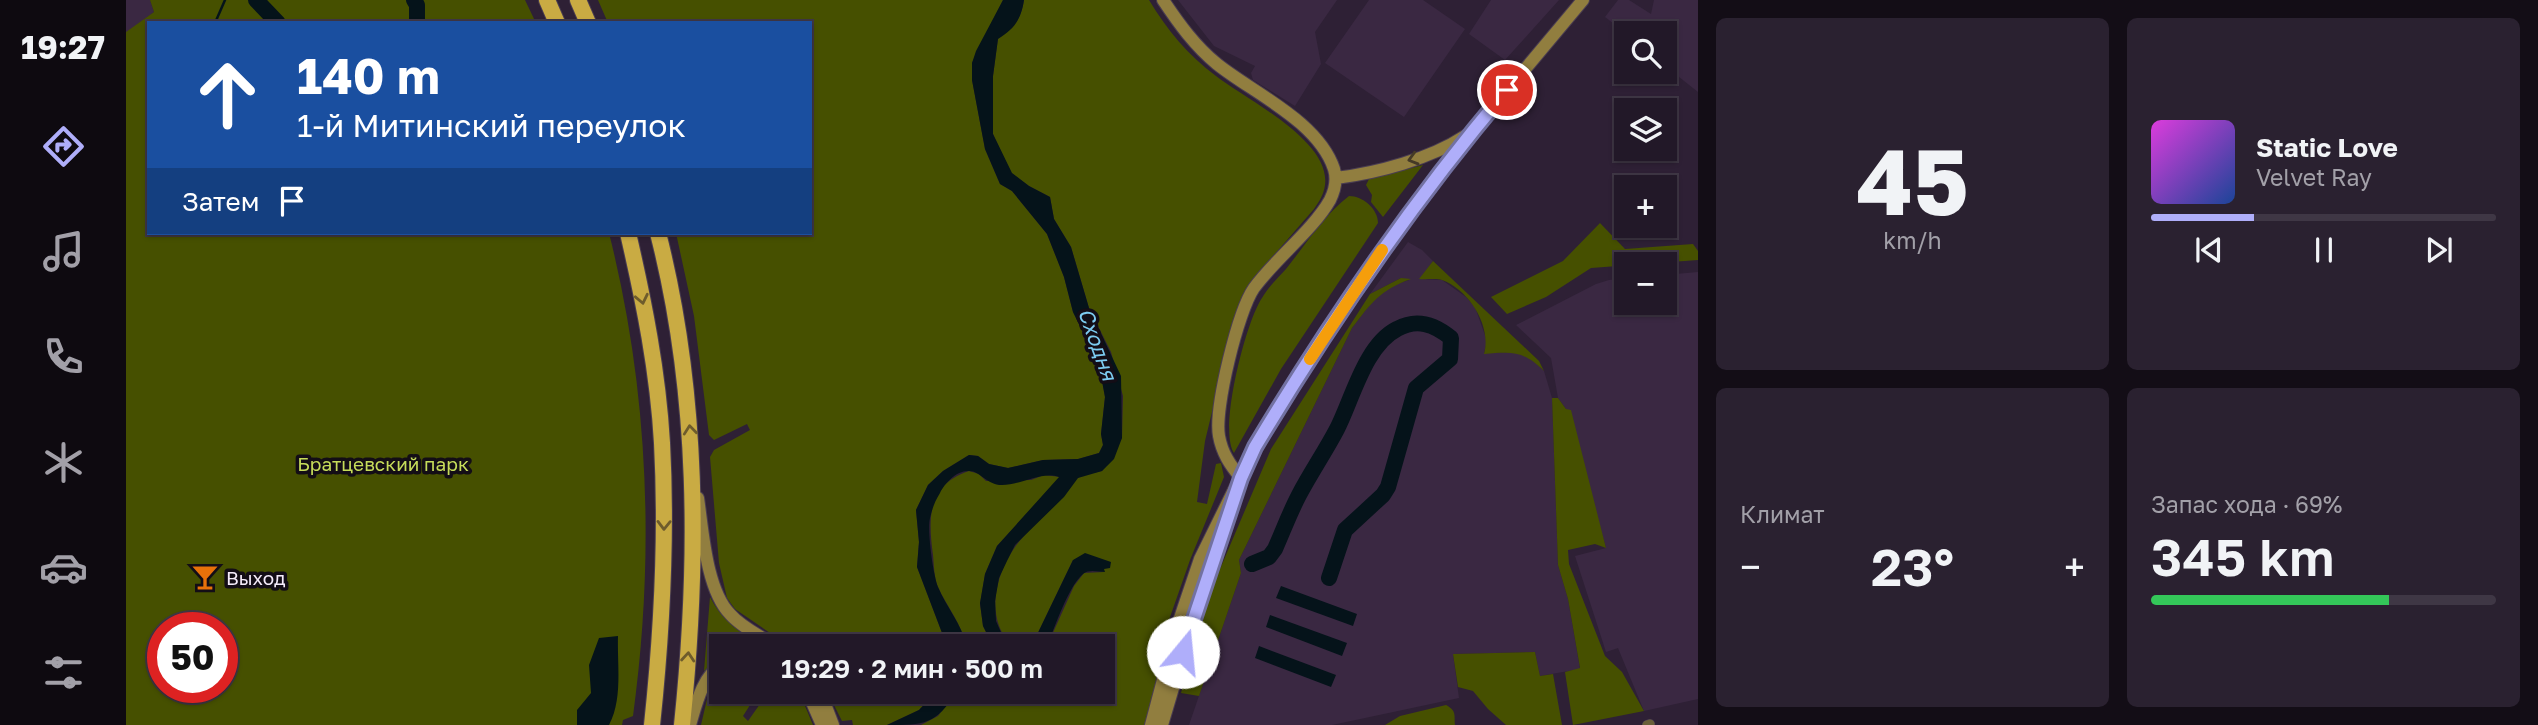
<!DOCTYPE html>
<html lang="ru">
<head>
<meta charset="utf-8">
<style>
  :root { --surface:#221828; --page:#2a2130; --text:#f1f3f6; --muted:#a2a0a8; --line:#3f3745; --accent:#afaefa }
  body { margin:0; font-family:"Golos Text",sans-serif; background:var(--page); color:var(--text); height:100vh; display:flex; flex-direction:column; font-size:26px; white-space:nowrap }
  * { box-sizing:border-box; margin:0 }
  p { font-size:23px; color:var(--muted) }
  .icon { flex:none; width:38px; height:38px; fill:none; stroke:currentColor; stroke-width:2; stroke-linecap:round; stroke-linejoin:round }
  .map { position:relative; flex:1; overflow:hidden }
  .drawer { display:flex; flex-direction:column; gap:18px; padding:18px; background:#130d16; width:840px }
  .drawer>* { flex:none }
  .hud { position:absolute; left:21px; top:21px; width:665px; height:214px; border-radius:0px; box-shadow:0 2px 5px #0004,0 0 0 2px var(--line); background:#1a4fa0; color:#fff; overflow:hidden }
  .tools { position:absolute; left:1488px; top:21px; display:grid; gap:14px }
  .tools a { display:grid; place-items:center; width:63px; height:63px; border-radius:0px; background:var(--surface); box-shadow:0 2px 5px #0004,0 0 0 2px var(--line); font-size:35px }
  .speed { position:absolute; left:21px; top:612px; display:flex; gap:14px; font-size:35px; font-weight:700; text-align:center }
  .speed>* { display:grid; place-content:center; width:91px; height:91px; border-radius:50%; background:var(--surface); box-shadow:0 2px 5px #0004,0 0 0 2px var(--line); line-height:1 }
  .speed .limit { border:10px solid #d22; background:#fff; color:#111 }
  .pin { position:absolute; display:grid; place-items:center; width:60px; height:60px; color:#fff; margin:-30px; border:4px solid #fff; border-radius:50%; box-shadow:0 2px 7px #0007 }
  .me { position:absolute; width:77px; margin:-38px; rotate:17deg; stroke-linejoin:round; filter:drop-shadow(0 0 5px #0008) }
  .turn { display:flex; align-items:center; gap:24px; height:147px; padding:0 35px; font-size:32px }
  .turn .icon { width:91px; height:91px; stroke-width:2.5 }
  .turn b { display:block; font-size:49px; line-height:60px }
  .then { display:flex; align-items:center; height:66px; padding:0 35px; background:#0003; gap:14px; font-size:26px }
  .big { font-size:52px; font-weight:600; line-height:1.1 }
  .drawer .tile { flex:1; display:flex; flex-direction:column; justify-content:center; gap:10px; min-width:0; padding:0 24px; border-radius:10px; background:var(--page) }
  .drawer .dial { align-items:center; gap:0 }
  .dial b { font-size:91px; line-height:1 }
  .song { display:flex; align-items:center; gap:21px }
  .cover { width:84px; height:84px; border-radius:10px; background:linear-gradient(135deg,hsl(300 70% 55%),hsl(220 70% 35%)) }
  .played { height:7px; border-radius:4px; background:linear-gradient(90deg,var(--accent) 30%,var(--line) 30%) }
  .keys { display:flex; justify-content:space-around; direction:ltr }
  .heat { display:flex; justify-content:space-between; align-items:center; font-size:38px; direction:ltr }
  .charge { height:10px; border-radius:5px; background:linear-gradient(90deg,#34c759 69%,var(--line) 0) }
  .drawer .tiles { flex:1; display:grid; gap:18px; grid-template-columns:repeat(2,1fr) }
  .trip { position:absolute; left:583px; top:634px; width:406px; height:70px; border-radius:0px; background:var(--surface); box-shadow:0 2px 5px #0004,0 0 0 2px var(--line); font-weight:600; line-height:70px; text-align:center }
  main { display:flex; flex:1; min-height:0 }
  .tabs { display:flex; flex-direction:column; width:126px; justify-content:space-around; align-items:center; background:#0e0a10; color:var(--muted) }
  .tabs .icon { width:49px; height:49px }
  .tabs .on { color:var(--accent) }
  .tabs b { font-size:32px; color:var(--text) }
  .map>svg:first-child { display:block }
  .built { fill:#3a2842 }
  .green { fill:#465000; fill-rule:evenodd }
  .water { fill:#05131a }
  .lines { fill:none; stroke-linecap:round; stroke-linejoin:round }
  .stream { stroke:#05131a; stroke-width:2.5 }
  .river { stroke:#05131a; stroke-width:16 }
  .street-casing { stroke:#4a3d51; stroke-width:10 }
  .secondary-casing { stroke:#4a3d51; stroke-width:14 }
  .highway-casing { stroke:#4a3d51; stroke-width:18 }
  .street { stroke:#6a5f39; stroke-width:9 }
  .secondary { stroke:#917e3f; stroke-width:12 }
  .highway { stroke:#c9ab43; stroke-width:16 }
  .oneway { stroke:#453a26 }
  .oneway2 { stroke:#6e5c2c }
  .route-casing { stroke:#7271a2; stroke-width:18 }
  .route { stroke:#afaefa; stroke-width:12 }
  .slow { stroke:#f59e0b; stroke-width:12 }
  .labels { text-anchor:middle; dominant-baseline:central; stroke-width:7; stroke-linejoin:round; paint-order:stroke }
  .park-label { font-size:19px; fill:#c6dc5a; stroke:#130d16 }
  .poi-label { font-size:19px; fill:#f5ecfa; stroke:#130d16; text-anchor:start }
  .water-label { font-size:21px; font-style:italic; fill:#7ccbf0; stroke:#130d16 }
</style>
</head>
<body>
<main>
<nav class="tabs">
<b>19:27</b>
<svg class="icon on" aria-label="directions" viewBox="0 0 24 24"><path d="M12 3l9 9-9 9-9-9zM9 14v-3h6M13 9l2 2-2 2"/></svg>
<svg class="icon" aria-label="music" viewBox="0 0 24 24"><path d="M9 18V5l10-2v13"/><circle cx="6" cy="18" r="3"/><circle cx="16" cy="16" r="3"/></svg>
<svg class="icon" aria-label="phone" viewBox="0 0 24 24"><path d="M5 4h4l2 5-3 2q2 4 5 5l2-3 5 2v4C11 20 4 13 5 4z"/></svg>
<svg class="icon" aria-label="climate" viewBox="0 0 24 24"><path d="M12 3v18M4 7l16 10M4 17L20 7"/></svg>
<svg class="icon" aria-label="car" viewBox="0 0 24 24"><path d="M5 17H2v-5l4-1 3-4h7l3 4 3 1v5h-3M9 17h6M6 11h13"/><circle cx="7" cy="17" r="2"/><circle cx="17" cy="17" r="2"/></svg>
<svg class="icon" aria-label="filters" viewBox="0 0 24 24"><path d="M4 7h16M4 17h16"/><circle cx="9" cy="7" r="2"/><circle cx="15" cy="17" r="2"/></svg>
</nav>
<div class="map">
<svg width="1572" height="725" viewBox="0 0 1572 725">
  <rect width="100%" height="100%" fill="#2e2035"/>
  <path class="built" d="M 0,0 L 24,0 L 28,12 L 0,33 Z
    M 1052,0 L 1211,0 L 1189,32 L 1195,64 L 1169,106 L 1127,80 L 1125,73 L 1129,66 L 1088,46 Z
    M 1243,0 L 1297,0 L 1339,29 L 1278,117 L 1199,63 Z
    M 1365,0 L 1433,0 L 1379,60 L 1343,34 Z
    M 1492,0 L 1503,0 L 1525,14 L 1528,0 L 1572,0 L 1572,92 L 1538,65 L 1538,33 L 1500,33 L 1479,17 Z
    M 1282,242 L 1296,250 L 1307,261 L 1294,279 L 1316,280 L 1340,297 L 1349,307 L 1361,341 L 1358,353 L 1391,352 L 1406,359 L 1418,371 L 1426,398 L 1432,565 L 1442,599 L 1454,669 L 1414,676 L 1409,652 L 1327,654 L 1333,698 L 1206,725 L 1063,725 L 1115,573 L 1113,560 L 1226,328 L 1247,300 L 1265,286 L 1283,280 L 1275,278 L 1244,294 Z
    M 1572,272 L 1572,699 L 1518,711 L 1492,648 L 1480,652 L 1449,556 L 1480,548 L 1440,409 L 1432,398 L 1425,358 L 1390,325 L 1470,284 L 1483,280 L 1500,278 L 1500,303 L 1538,303 L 1538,275 Z"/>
  <path class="green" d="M 24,0 L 399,0 L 410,23 L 23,23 L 23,233 L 483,233 C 523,391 529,555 507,716 L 497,720 L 496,725 L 0,725 L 0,32 L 28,12 ZM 37,628 L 96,628 L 96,688 L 37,688 Z
    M 472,0 L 877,0 L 846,63 L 846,80 L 859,149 L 874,184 L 886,191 L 921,234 L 938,277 L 947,312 L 973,365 L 979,397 L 975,434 L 977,445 L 973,453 L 952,459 L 917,460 L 882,468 L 863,464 L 852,456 L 843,455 L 817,471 L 802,485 L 790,510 L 793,542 L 791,567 L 821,646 L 663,646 L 609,609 L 601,598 L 593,563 L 584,457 L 588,450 L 624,430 L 621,424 L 588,440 L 583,435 L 568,316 L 550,233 L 684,233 L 684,23 L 482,23 Z
    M 898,0 L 1023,0 C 1041,30 1062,55 1090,76 C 1119,99 1205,140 1199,185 C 1198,194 1193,202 1188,209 L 1128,278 L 1120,289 L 1110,313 L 1079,441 L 1071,502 L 1081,504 L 1090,464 L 1095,463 L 1098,477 L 1064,560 L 1043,620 L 1041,640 L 1020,725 L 795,725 L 812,716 L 831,691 L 976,691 L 976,646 L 921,646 L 948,586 L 958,573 L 978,572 L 947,560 L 908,641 L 902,646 L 885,645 C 859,618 869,575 889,547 C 901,530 920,515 934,500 C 940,494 944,484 950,479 C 957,474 968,473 976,471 L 996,438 L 997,396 L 985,352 L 963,308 L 945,247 L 928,219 L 924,197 L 903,186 L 885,173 L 867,134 L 867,76 L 872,38 C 888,29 895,19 898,0 Z
    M 1297,165 L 1257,217 L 1245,202 L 1246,195 L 1240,185 L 1243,179 Z
    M 1223,196 C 1237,196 1252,209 1252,223 L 1155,369 L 1108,453 C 1092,430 1120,321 1136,298 C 1142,287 1152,278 1160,269 C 1180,244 1198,215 1223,196 Z
    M 1474,223 L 1499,249 L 1567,244 L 1572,251 L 1572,260 L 1465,268 L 1420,297 L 1381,314 L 1365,297 L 1437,261 Z
    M 1307,261 L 1413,361 L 1418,371 C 1397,350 1386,352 1358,354 C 1366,326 1343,290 1316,280 C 1310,278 1300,280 1293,279 Z
    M 1275,278 L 1285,279 C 1254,290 1245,303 1226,328 L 1113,560 L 1115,573 L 1073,696 L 1055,693 L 1077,609 L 1145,449 L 1244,294 Z
    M 1426,398 L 1432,398 L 1440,409 L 1445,410 L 1480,548 L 1469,544 L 1442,550 L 1443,564 L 1479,656 L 1496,672 L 1518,711 L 1447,725 L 1439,672 L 1454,668 L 1442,599 L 1432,565 Z
    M 843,471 L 853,474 L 860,481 L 905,480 L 918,475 L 934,477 L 871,546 L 859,574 L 854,604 L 857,626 L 867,646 L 840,646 C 836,624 821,607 812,587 C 808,578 808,565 807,555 C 802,518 801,485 843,471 Z
    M 584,597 C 595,619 615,634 637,646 L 595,646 L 595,656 L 578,671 Z
    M 1409,652 L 1414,676 L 1427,674 L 1436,725 L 1380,725 L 1362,709 L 1347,691 L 1332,687 L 1327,654 Z
    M 595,679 L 595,691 L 633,691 L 617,716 L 622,721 L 643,691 L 670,691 L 677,701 L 687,725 L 575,725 L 582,695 Z
    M 701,691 L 811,691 L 793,710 L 761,725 L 727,725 L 726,720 L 716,721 Z
    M 1320,705 C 1331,711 1328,715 1329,725 L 1259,725 L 1274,716 Z"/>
  <path class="water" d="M 877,0 L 898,0 C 895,20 888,29 872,39 L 867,76 L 867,134 L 886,173 L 903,186 L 924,197 L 928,219 L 945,247 L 963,308 L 995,376 L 996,438 L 988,459 L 976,471 L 952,478 L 938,497 L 889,545 L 881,561 L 873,578 L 869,601 L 870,621 L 877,637 L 886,646 L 867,646 L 857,626 L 854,603 L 859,574 L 871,546 L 933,477 C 915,471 895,485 876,485 C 860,485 854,470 842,471 C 830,471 819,483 814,493 C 809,501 806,509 804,518 C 801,531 807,574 812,587 C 820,607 836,624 840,645 L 821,646 L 791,567 L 793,542 L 790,510 L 802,485 L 817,471 L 843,455 L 852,456 L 863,464 L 882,468 L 917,460 L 952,459 L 973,453 L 977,445 L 975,434 L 979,397 L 973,365 L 947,312 L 938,277 L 921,234 L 886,191 L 874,184 L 859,149 L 846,80 L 846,63 L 850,51 Z
    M 959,553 L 985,562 L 984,568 L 978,569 L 979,572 C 972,572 963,569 957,574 C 942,587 929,627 921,646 L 902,646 L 908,641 L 947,560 Z
    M 1155,586 L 1231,614 L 1227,626 L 1150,598 Z
    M 1144,615 L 1221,643 L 1216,656 L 1140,627 Z
    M 492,636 C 491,664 497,699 483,725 L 451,725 L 451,710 L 465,693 L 463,665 L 473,638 Z
    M 1133,646 L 1210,675 L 1205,687 L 1129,658 Z
    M 811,691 L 831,691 C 810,725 798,725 761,725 L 793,710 Z"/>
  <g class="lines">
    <path class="stream" d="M 89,23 L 99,0"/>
    <path class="river" d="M 130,0 L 152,23
      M 288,0 L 291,5 L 291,23
      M 1126,564 L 1143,557 L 1149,549 C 1157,531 1164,512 1173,495 C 1185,472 1199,452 1211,429 C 1226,400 1239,345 1271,329 C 1291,318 1308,324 1325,338 L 1324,359 L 1290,388 L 1262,487 L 1257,495 L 1219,530 L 1203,578"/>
    <g class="street-casing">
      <path id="street" d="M 1521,725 L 1524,724"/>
    </g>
    <g class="secondary-casing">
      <path id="secondary" d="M 1037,0 C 1053,24 1069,46 1091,64 C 1127,93 1192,121 1208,169 C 1211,179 1209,190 1204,200 C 1187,230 1149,259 1128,288 C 1112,311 1088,409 1093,436 C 1096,453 1104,465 1115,478
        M 1210,178 C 1251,173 1304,159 1339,136
        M 572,498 C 577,531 580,589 604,614 C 616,628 635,636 649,646
        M 681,691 L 696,725
        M 694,691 L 707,725
        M 564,725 C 570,705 576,677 595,665
        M 1025,725 L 1051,627 L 1074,559 L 1129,447 L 1151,410 L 1274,225 L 1348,130 L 1457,0
        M 1036,725 L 1074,597 L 1103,515"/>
    </g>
    <g class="highway-casing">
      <path id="highway" d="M 421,0 L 431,23
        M 452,0 L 462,23
        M 502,233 C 518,302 532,372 536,443 C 541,537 536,631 526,725
        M 532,233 C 573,393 573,561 556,725"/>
    </g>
    <use href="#street" class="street"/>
    <use href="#secondary" class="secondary"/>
    <use href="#highway" class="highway"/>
  </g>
  <defs><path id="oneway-chevron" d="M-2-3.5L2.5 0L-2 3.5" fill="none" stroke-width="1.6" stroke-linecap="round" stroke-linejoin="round" transform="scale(1.75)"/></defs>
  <use class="oneway" href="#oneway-chevron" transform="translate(1287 159) rotate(164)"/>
  <g class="oneway2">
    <use href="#oneway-chevron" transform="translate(516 299) rotate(78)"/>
    <use href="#oneway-chevron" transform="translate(564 430) rotate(-96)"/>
    <use href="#oneway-chevron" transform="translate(538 525) rotate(91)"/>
    <use href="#oneway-chevron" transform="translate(562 657) rotate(-85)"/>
  </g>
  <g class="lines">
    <g class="route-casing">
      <path id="route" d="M 1057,652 L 1115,478 L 1129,447 C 1204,322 1287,201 1381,90"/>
    </g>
    <use href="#route" class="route"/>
    <path class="slow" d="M 1184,359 L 1256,250"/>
  </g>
  <defs>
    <g id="bar-bare" transform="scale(2.1)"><path d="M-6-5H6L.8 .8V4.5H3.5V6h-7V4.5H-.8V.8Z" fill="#e8710a" stroke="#130d16" stroke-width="2.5" paint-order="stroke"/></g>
  </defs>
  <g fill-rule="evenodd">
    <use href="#bar-bare" x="79" y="577"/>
  </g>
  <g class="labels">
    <g class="park-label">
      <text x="257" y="463">Братцевский парк</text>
    </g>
    <g class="poi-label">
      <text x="100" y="577">Выход</text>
    </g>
    <g class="water-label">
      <text transform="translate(972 344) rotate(70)">Сходня</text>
    </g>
  </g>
</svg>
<div class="tools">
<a><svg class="icon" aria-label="search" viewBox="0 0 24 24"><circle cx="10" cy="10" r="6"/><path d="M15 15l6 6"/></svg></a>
<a><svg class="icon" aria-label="layers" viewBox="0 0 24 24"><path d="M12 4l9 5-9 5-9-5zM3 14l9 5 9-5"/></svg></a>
<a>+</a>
<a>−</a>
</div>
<div class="speed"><div class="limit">50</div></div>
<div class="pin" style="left:1381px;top:90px;background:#d93025"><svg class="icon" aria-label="arrive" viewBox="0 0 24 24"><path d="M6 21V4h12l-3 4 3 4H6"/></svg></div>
<svg class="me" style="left:1057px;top:652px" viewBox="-20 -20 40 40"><circle r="19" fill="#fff"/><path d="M0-13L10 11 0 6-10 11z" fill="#afaefa"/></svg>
<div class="trip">19:29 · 2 мин · 500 m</div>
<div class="hud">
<div class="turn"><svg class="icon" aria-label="ahead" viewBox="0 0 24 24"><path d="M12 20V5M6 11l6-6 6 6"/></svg><div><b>140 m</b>1-й Митинский переулок</div></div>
<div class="then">Затем<svg class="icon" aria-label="arrive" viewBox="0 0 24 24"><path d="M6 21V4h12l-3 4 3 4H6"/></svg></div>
</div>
</div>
<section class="drawer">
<div class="tiles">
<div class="tile dial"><b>45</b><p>km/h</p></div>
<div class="tile">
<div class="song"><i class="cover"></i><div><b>Static Love</b><p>Velvet Ray</p></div></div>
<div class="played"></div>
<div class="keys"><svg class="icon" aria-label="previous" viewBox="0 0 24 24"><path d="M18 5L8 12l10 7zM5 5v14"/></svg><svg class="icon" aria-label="pause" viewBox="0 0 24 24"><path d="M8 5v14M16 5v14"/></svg><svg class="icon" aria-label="next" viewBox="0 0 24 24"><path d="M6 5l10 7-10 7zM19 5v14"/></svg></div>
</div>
<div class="tile"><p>Климат</p>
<div class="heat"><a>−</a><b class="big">23°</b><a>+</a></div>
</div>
<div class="tile"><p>Запас хода · 69%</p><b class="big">345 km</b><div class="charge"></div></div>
</div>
</section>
</main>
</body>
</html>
